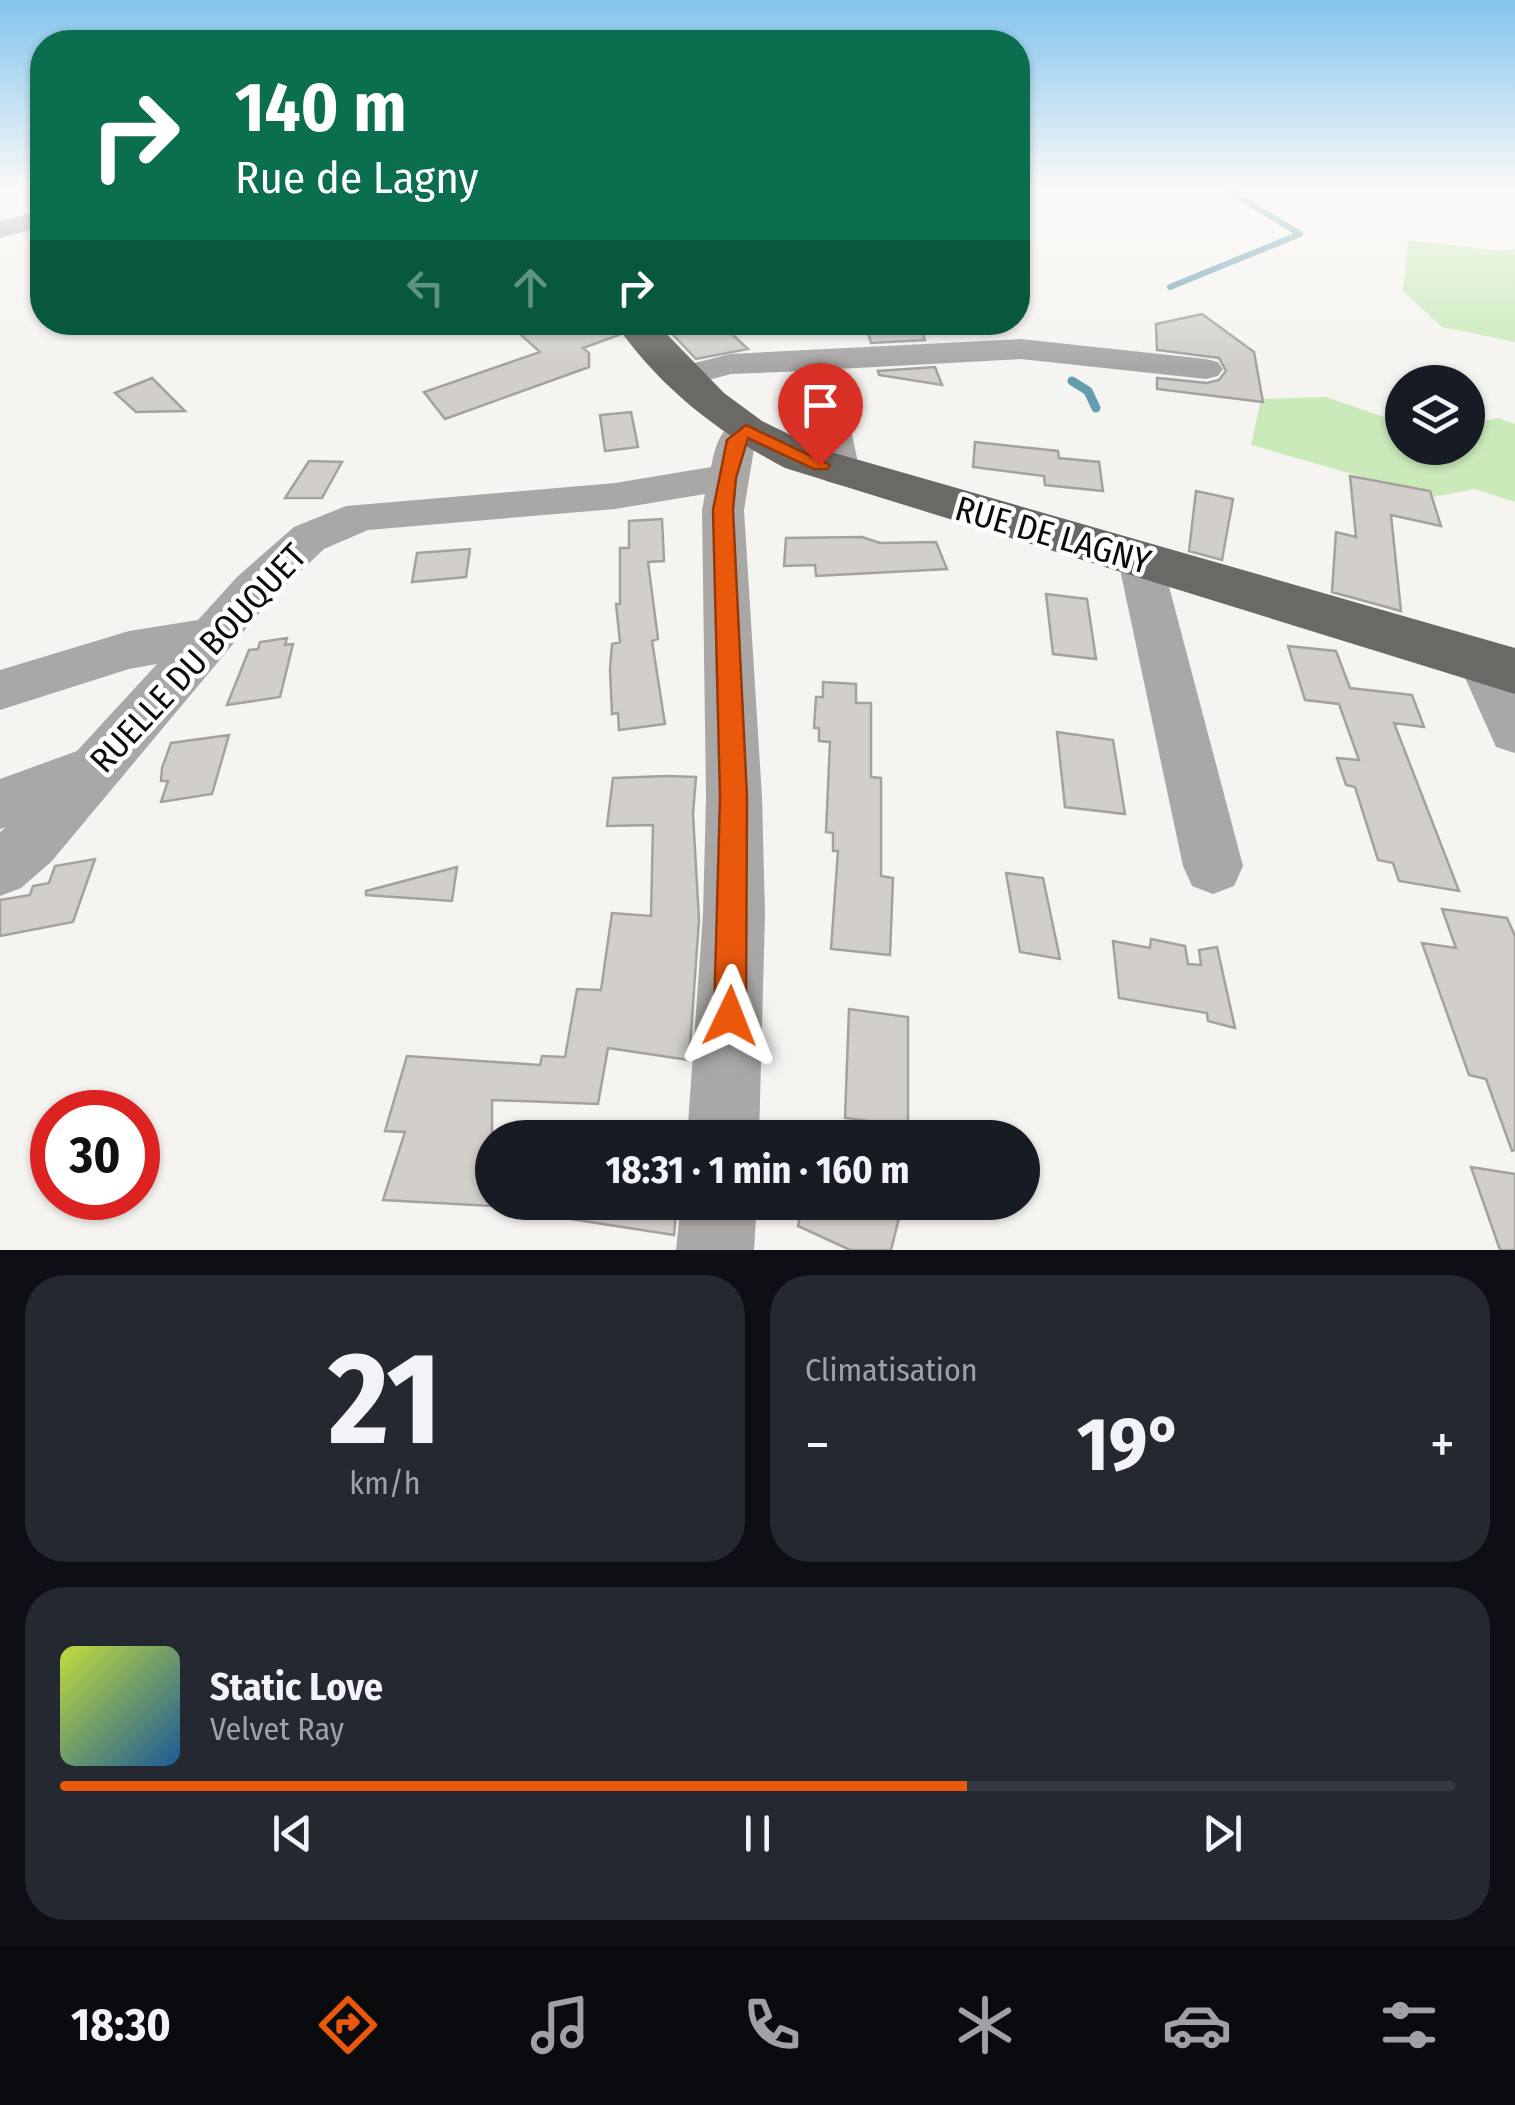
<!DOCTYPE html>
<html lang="fr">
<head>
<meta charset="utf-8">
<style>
  :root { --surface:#171b24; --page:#242831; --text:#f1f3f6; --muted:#9ea1a6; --line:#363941; --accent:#ea580c }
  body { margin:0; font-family:"Fira Sans Condensed",sans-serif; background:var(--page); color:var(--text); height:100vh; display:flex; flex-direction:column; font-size:38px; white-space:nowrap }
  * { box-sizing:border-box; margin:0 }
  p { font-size:32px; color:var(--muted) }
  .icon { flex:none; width:55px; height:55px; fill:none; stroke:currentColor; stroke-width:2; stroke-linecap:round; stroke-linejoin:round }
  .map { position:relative; height:1250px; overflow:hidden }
  .panel { display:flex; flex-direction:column; gap:25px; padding:25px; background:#0d0f14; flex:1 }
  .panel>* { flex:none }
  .top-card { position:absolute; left:30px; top:30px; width:1000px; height:305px; border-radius:40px; box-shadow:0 2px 8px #0004; background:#0b6e4f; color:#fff; overflow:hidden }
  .fabs { position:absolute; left:1385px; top:365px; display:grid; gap:20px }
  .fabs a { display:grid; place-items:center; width:100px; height:100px; border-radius:50%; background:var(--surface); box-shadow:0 2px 8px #0004; font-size:50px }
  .speed { position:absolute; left:30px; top:1090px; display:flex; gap:20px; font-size:50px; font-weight:700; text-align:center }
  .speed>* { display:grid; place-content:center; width:130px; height:130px; border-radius:50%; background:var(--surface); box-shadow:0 2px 8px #0004; line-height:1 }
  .speed .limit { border:15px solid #d22; background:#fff; color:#111 }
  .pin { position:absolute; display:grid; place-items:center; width:85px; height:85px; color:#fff; margin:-102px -42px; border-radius:50% 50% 50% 0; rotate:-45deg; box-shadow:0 0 10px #0007 }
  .pin .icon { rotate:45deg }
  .me { position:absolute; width:110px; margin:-55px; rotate:2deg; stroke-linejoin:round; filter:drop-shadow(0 0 8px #0008) }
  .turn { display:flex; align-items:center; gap:35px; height:210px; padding:0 40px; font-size:45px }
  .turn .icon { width:130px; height:130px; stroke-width:2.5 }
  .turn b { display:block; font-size:70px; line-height:85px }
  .lanes { display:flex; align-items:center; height:95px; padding:0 40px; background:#0003; justify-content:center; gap:50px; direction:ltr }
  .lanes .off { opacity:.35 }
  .big { font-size:75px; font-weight:700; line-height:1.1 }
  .panel .widget { flex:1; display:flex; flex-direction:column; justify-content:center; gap:15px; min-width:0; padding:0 35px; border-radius:40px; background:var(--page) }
  .panel .dial { align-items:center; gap:0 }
  .dial b { font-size:130px; line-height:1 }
  .song { display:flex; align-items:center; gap:30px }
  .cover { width:120px; height:120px; border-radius:15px; background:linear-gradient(135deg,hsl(70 70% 55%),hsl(210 70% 35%)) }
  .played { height:10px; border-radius:5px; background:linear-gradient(90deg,var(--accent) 65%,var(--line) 65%) }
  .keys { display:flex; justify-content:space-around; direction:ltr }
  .heat { display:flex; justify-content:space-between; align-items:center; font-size:55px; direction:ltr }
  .panel .tiles { flex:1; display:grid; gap:25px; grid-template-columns:1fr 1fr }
  .widget:last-child { grid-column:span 2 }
  .trip { position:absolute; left:475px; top:1120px; width:565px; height:100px; border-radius:50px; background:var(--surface); box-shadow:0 2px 8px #0004; font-weight:700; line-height:100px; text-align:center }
  .menu { display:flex; height:160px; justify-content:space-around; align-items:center; background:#090b0e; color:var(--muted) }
  .menu .icon { width:70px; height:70px }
  .menu .active { color:var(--accent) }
  .menu b { font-size:45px; color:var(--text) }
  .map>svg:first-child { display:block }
  .green { fill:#caeaba }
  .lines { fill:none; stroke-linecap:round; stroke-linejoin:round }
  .stream-far1 { stroke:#659db0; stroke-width:6 }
  .stream { stroke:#659db0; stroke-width:9 }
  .building { fill:#d2cfcb; stroke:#a4a19e; stroke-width:2.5 }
  .minor { fill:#a9a8a6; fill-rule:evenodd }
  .major { fill:#6b6966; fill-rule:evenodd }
  .route { fill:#ea580c; stroke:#983908; stroke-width:2.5 }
  .labels { text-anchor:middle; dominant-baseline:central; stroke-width:9; stroke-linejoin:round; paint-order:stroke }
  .street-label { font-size:35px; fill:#0d0c0b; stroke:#fff }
</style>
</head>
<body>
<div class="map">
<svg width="1515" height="1250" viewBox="0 0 1515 1250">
  <rect width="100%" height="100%" fill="#f6f4f0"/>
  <path class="green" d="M 1408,240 L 1500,251 L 1515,249 L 1515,342 L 1442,327 L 1403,291 Z
    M 1326,397 L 1402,423 L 1402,448 L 1468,448 L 1468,424 L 1498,418 L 1515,424 L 1515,502 L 1475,489 L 1433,497 L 1251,445 L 1261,399 Z"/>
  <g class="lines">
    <path class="stream-far1" d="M 1170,287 L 1300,234 L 1228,190"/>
    <path class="stream" d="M 1072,381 L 1088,391 L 1096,408"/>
  </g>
  <path class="building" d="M 1202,314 L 1254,352 L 1263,402 L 1157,389 L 1157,378 L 1207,383 L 1219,380 L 1226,371 L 1219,358 L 1157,350 L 1156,324 Z
    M 558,322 L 610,322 L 619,335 L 583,348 L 589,353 L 589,367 L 445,419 L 424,392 L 540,352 L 521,335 Z
    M 661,322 L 692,322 L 693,332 L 720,323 L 748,349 L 696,359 Z
    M 865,322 L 919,322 L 925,340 L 871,343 Z
    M 935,367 L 942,385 L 879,375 L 878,371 Z
    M 152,378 L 185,411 L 136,412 L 115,393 Z
    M 631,412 L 638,447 L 605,451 L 600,415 Z
    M 975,442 L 1058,451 L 1059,458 L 1099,462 L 1103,491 L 1045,485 L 1044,476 L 973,467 Z
    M 309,461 L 342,462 L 322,498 L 285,498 Z
    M 1350,476 L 1430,491 L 1441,526 L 1391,515 L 1401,611 L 1332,592 L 1336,532 L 1356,537 Z
    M 1196,491 L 1233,499 L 1222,560 L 1189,551 Z
    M 662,519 L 664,561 L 648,562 L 658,639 L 652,641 L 665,724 L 619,730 L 618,713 L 612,714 L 610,669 L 612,644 L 620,642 L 616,604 L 620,604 L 620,548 L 629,548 L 629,521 Z
    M 862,537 L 880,543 L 936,542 L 947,569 L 816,576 L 815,565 L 784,566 L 786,538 Z
    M 470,549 L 466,577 L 412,582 L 417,553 Z
    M 1046,594 L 1087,599 L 1096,659 L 1053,654 Z
    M 287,638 L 285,645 L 293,644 L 280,697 L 227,705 L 249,650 L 258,649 L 260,642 Z
    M 1288,646 L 1336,651 L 1350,688 L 1412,695 L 1424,727 L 1394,723 L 1459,891 L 1399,881 L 1393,863 L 1378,860 L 1355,787 L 1346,785 L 1337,758 L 1359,760 L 1339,704 L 1305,700 Z
    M 823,682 L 856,684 L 856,703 L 871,703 L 871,777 L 881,778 L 881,876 L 893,878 L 890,955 L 831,949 L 838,851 L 833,851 L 833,833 L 826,832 L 830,742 L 819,741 L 819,728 L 814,728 L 816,697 L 823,697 Z
    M 1057,732 L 1113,740 L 1125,814 L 1065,807 Z
    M 229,735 L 212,794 L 161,802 L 168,781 L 161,781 L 162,768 L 171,743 Z
    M 667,776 L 696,777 L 693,814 L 699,920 L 689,1060 L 608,1048 L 598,1104 L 492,1100 L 492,1206 L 383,1200 L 405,1132 L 385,1131 L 407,1056 L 540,1065 L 542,1056 L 565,1057 L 577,989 L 601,990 L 612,913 L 651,916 L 653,825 L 607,826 L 613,778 Z
    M 95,859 L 73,922 L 0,936 L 0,900 L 30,895 L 33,886 L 49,883 L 55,866 Z
    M 457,867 L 452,901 L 366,895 L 366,891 Z
    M 1006,873 L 1043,878 L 1060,959 L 1020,952 Z
    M 1442,909 L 1507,918 L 1515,936 L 1515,1150 L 1512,1151 L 1486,1079 L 1469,1075 L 1422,943 L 1456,948 Z
    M 1151,939 L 1185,946 L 1188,964 L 1201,965 L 1199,950 L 1217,947 L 1235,1028 L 1208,1021 L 1207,1013 L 1119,998 L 1113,941 L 1150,948 Z
    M 849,1009 L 908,1017 L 908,1126 L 845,1118 Z
    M 1471,1167 L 1515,1174 L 1515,1250 L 1500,1250 Z
    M 565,1202 L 677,1202 L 674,1235 L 564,1218 Z
    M 803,1202 L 903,1202 L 891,1250 L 850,1250 L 798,1226 Z"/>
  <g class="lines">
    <path class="minor" d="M 42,210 L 42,227 L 0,238 L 0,221 Z
      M 1021,339 L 1206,359 L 1218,362 L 1223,369 L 1218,376 L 1206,379 L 1021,359 L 838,369 L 860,472 L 854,481 L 840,485 L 826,481 L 820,472 L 804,371 L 731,374 L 683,387 L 671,383 L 665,376 L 671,369 L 730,354 Z
      M 746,419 L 759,422 L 765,430 L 755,443 L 744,510 L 762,797 L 765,914 L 759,1138 L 687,1138 L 703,914 L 706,797 L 702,510 L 705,494 L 615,509 L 368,530 L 324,549 L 269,601 L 51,862 L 21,888 L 0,896 L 0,832 L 6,827 L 0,829 L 0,779 L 77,751 L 157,664 L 129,669 L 0,710 L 0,670 L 129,631 L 198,620 L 237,577 L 294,527 L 346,506 L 615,483 L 711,467 C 716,444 720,425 746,419 Z
      M 1140,544 L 1156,549 L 1162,560 L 1243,866 L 1234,886 L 1213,894 L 1192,886 L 1183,866 L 1118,560 L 1124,549 Z
      M 1483,643 L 1500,648 L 1515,677 L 1515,753 L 1496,747 L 1458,662 L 1466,648 Z
      M 681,1202 L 757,1202 L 754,1250 L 676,1250 Z"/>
    <path class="major" d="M 614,322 L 655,322 L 724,393 L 762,421 L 817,448 L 1515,648 L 1515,694 L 785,468 C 717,432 659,387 614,322 Z"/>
  </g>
  <linearGradient id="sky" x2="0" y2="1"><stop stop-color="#83c4ee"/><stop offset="0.52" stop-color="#fbfaf8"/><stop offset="1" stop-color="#fbfaf8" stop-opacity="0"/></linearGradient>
  <rect width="1515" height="365" fill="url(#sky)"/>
  <path class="route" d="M 746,425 L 830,465 L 827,469 L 814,469 L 748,438 L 736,478 L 733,510 L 747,797 L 746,1016 L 741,1027 L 730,1031 L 718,1027 L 714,1016 L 720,797 L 713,510 L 727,440 Z"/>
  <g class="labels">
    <g class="street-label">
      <text transform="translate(1053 535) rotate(16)">RUE DE LAGNY</text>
      <text transform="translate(198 658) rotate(-47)">RUELLE DU BOUQUET</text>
    </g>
  </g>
</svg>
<div class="fabs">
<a><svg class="icon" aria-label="layers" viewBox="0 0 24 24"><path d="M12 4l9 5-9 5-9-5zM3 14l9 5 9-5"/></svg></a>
</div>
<div class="speed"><div class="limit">30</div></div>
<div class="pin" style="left:820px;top:465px;background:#d93025"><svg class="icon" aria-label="arrive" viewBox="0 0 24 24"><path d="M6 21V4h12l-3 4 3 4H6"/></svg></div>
<svg class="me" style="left:730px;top:1016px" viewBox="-20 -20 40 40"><path d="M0-17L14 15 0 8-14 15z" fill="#ea580c" stroke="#fff" stroke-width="4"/></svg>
<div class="trip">18:31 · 1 min · 160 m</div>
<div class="top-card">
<div class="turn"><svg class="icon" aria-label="right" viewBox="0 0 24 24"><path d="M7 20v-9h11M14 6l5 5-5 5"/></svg><div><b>140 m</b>Rue de Lagny</div></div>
<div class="lanes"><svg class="icon off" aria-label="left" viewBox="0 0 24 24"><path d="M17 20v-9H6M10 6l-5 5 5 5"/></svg><svg class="icon off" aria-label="ahead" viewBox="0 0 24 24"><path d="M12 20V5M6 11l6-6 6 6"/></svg><svg class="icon" aria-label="right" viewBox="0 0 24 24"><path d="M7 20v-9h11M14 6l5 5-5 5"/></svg></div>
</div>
</div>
<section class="panel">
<div class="tiles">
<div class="widget dial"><b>21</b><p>km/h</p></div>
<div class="widget"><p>Climatisation</p>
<div class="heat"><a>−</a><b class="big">19°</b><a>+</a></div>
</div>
<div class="widget">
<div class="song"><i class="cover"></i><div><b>Static Love</b><p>Velvet Ray</p></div></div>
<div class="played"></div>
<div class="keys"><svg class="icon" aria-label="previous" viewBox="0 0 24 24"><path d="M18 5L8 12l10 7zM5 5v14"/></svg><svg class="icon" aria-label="pause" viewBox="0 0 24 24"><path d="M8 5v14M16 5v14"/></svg><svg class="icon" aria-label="next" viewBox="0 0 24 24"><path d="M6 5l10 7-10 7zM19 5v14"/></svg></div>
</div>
</div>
</section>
<nav class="menu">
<b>18:30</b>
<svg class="icon active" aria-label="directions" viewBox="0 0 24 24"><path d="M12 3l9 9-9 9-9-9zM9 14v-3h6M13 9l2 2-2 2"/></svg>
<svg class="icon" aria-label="music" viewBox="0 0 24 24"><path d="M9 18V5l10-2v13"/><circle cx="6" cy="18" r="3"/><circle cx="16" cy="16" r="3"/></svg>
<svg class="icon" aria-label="phone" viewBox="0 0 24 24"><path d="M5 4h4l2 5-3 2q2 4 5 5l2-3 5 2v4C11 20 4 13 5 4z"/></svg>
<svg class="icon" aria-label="climate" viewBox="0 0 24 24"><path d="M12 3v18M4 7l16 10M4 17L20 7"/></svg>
<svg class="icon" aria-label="car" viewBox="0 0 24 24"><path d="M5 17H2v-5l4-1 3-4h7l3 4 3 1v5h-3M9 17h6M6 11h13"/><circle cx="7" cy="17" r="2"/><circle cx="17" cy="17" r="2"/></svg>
<svg class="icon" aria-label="filters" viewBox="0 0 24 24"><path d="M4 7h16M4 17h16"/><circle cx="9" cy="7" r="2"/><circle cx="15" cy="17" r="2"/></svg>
</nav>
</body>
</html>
